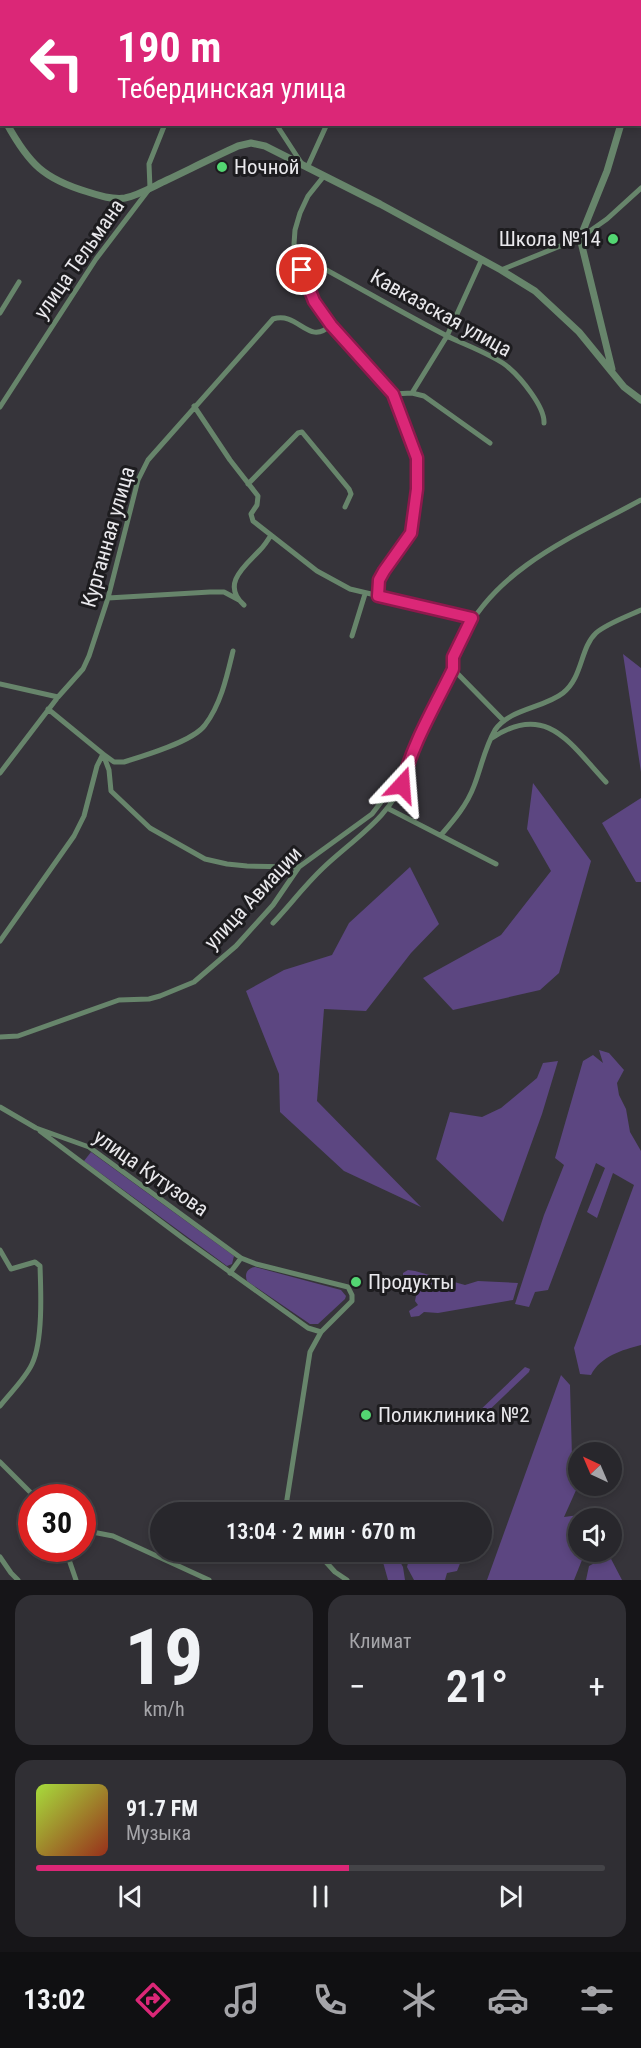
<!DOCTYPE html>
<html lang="ru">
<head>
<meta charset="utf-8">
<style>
  :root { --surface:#28272c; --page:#302f34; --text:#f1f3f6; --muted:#a5a5a9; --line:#444448; --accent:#db2777 }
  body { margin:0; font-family:"Roboto Condensed",sans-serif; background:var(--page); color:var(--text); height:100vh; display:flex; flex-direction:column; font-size:22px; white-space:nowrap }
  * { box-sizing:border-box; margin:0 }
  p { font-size:20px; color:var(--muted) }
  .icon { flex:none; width:33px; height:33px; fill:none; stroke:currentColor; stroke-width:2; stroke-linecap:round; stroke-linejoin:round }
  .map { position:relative; height:1580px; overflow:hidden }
  .details { display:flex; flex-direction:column; gap:15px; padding:15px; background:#161518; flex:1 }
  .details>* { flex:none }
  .top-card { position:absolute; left:0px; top:0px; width:642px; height:126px; box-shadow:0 3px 9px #0003,0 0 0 2px var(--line); background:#db2777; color:#fff; overflow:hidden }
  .needle { width:39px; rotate:316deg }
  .tools { position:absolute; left:568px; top:1442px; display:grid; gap:12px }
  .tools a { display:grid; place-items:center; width:54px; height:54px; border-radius:50%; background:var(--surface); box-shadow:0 3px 9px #0003,0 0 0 2px var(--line); font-size:30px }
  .speed { position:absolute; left:18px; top:1484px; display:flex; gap:12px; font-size:30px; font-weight:700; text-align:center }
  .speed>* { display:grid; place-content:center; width:78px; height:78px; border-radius:50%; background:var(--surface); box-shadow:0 3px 9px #0003,0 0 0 2px var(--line); line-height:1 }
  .speed .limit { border:9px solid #d22; background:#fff; color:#111 }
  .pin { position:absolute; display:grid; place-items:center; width:51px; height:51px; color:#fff; margin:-26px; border:3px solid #fff; border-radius:50%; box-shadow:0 2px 6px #0007 }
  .me { position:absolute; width:66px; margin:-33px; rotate:19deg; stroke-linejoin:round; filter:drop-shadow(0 0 4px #0008) }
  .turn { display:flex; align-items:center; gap:21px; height:126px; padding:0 18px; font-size:27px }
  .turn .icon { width:78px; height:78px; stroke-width:2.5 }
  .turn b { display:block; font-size:42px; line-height:51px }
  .big { font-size:45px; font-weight:600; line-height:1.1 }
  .details .widget { flex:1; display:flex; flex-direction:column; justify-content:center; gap:9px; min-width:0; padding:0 21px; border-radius:18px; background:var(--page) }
  .details .dial { align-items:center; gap:0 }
  .dial b { font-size:78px; line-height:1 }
  .song { display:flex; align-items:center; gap:18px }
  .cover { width:72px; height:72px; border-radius:9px; background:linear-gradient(135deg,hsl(80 70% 55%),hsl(10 70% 35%)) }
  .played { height:6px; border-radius:3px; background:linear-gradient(90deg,var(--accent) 55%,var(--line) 55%) }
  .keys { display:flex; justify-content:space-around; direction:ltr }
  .heat { display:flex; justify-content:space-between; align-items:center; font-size:33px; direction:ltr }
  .details .tiles { flex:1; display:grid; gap:15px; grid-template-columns:1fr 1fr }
  .widget:last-child { grid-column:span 2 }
  .trip { position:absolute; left:150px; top:1502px; width:342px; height:60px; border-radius:30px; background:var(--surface); box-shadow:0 3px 9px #0003,0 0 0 2px var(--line); font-weight:600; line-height:60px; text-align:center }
  .dock { display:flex; height:96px; justify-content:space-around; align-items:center; background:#101012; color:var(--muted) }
  .dock .icon { width:42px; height:42px }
  .dock .selected { color:var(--accent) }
  .dock b { font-size:27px; color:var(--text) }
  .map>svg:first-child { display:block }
  .green { fill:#5c4681 }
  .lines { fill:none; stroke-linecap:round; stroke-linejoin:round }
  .minor { stroke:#67856b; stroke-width:5 }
  .tertiary { stroke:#67856b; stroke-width:7 }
  .route-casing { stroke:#8e194d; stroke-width:15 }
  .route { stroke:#db2777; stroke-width:10 }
  .poi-dot { fill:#53d672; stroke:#1d1c1f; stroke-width:2 }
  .labels { text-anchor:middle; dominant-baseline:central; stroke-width:6; stroke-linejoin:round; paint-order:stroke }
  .poi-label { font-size:21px; fill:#e9e8ec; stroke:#1d1c1f; text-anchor:start }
  .street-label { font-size:21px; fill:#e9e8ec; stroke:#1d1c1f }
</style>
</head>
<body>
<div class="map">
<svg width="641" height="1580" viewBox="0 0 641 1580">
  <rect width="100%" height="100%" fill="#36343a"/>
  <path class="green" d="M 623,654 L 641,668 L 641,772 Z
    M 533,783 L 591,861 L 559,973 L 540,990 L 453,1010 L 423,978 L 501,935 L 551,871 L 527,829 Z
    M 641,798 L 641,882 L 636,882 L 602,823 Z
    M 410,867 L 439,924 L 411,953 L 366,1011 L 324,1009 L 317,1101 L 421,1207 L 344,1171 L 280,1112 L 279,1074 L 246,991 L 284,970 L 332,955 L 349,923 Z
    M 599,1050 L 609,1053 L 624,1070 L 617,1083 L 619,1095 L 626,1109 L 630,1132 L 641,1151 L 641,1345 C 622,1350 601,1356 591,1375 L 580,1374 L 574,1348 L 634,1185 L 613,1173 L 597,1218 L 587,1212 L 605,1168 L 596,1163 L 548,1290 L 535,1292 L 529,1307 L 515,1304 L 544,1215 L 564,1165 L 555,1158 L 583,1061 L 593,1055 L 603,1063 Z
    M 558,1061 L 542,1114 L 503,1222 L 436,1159 L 450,1112 L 482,1117 L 501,1108 L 537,1078 L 543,1063 Z
    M 91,1152 L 234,1256 L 232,1264 L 227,1266 L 84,1161 Z
    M 255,1267 L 341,1290 L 346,1296 L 345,1299 L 318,1324 L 310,1324 L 247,1281 C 244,1273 248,1268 255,1267 Z
    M 408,1270 L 415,1271 L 465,1285 L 478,1281 L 518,1283 L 513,1300 L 438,1313 L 424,1312 L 419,1316 L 411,1317 L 409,1311 L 418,1305 L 415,1301 L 416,1296 L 421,1290 L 403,1277 L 403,1273 Z
    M 525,1367 L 530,1369 L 529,1372 L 482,1417 L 477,1417 L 475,1415 Z
    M 561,1375 L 570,1385 L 572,1457 L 577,1488 L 564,1517 L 579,1515 L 585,1518 L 579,1518 L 579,1551 L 585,1551 L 584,1555 L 574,1580 L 487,1580 Z
    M 384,1551 L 394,1551 L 403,1567 L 405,1580 L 388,1580 L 381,1555 Z
    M 411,1551 L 465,1551 L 457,1571 L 447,1573 L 445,1580 L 414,1580 L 407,1567 Z
    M 609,1555 L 622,1580 L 586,1580 L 589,1566 Z"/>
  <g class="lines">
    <path class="minor" d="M 420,0 L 421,2
      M 473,0 L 474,2
      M 388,1 L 392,0
      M 213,2 L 214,0
      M 276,124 L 302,164
      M 307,168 L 327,124
      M 324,176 L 308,196 L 300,213 L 295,230 L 294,244 L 298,258 L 314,301 L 331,325 L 393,394 L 417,458 L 417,489 L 411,533 L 384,571 L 379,581 L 378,596
      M 298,258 L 319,266 C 362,289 404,314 447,336 C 463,344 496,356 508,367 C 521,378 545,407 544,423
      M 501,270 L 580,238 L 607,219 L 641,188
      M 0,313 L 19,282
      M 412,393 L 447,336 L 482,259
      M 393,394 L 412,393 L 424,396 L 490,443
      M 194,406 L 230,460 L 258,496 L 257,505 L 251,514 L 253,521 L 317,571 L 350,589 L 472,618
      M 0,407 L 96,259 L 150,188 L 149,164 L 165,124
      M 248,484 L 298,433 L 302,432 L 349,489 L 351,494 L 345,507
      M 108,598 L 210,592 L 224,592 L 239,600
      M 244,605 C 220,584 246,565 260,550 C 264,546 268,540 271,535
      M 352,636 L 365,594
      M 453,669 L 504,721
      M 0,684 L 58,697
      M 48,709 L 103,754 L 109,770 L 111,791 L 150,828 L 205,859 L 227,864 L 247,866 L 299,867
      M 492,738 C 547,701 571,745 606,782
      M 0,773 L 58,697 L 83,669 L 89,656 L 108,598 L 138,480 L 148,460 L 273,319 C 299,311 308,347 331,325
      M 389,809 L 496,864
      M 441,835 C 454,820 467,805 474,786 C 481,768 485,747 495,730 C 509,709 544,708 563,693 C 583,677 580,648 596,633 C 606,624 628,616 641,610
      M 273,923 C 290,905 305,885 323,868 C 351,841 394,815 404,776
      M 0,941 L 74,836 L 84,816 L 97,766 L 103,754 L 114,762 L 124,762 C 144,756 194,741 205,725 C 221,704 227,676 233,651
      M 0,1037 L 18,1036 L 119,1000 L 149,999 L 160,996 L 194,982 L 236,946 L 273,905 L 299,867 L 372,814 L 385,797 L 405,772 L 422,733 L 453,669 C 453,655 458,647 464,635 C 499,566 577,535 641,500
      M 0,1107 L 36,1128 L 89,1147 L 241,1258 L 256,1264 L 348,1287 L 352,1295 L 352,1301 L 321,1332 L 310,1352 L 285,1512
      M 40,1131 L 184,1239 L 308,1328 L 321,1332
      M 0,1250 L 11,1269 L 35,1262 L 40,1266 C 41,1292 43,1341 32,1364 C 25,1379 10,1393 0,1406
      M 230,1273 L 241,1258
      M 0,1462 L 35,1497
      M 82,1530 L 113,1536 L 209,1580
      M 65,1548 L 76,1580
      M 316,1551 L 335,1572 L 347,1580
      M 0,1557 L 11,1573 L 18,1580"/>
    <path class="tertiary" d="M 572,0 L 572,2
      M 0,113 L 2,116
      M 7,124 C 29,164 44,179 88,192 C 100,196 113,200 125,198 C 139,195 154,186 167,180 C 190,169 214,157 238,146 L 251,143 L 265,146 L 380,204 L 501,270 L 535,291 L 579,332 L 624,387 L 641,400
      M 612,369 L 580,238 L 607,171 L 621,124"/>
  </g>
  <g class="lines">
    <g class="route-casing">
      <path id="route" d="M 302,270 L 314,301 L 331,325 L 393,394 L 417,458 L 417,489 L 411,533 L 384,571 L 379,580 L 378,596 L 472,618 L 453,657 L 453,669 C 435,706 412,744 402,785"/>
    </g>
    <use href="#route" class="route"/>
  </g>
  <g class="poi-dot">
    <circle cx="222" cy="167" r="6"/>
    <circle cx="613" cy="239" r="6"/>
    <circle cx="356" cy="1282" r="6"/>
    <circle cx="366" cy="1415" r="6"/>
  </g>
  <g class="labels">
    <g class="poi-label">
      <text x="234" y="167">Ночной</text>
      <text x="601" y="239" text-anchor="end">Школа №14</text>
      <text x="368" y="1282">Продукты</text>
      <text x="378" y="1415">Поликлиника №2</text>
    </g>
    <g class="street-label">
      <text transform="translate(79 259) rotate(-55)">улица Тельмана</text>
      <text transform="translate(441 313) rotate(29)">Кавказская улица</text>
      <text transform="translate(108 537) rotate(-74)">Курганная улица</text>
      <text transform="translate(253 898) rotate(-47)">улица Авиации</text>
      <text transform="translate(151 1173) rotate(35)">улица Кутузова</text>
    </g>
  </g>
</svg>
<div class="tools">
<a><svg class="needle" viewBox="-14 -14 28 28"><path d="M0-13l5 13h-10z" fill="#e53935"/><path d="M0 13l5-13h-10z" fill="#a5a5a9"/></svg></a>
<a><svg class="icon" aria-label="sound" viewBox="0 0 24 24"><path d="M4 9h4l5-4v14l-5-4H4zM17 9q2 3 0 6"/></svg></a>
</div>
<div class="speed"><div class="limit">30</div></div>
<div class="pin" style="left:302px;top:270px;background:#d93025"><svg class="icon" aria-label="arrive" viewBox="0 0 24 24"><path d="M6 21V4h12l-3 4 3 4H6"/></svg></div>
<svg class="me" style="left:402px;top:785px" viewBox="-20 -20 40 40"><path d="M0-17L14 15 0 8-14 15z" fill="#db2777" stroke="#fff" stroke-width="4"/></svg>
<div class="trip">13:04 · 2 мин · 670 m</div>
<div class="top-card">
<div class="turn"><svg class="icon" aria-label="left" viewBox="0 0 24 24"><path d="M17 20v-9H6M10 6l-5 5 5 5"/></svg><div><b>190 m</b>Тебердинская улица</div></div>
</div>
</div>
<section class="details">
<div class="tiles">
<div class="widget dial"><b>19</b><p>km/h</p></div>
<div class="widget"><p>Климат</p>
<div class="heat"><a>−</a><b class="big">21°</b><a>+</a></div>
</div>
<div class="widget">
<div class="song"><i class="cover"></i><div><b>91.7 FM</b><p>Музыка</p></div></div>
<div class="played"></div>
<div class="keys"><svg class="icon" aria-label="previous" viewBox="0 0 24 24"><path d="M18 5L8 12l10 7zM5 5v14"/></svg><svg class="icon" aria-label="pause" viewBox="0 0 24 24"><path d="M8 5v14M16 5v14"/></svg><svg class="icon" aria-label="next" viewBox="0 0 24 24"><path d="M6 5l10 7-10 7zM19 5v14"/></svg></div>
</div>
</div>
</section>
<nav class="dock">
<b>13:02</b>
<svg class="icon selected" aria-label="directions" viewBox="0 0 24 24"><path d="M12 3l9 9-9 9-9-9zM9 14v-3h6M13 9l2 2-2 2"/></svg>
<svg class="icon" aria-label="music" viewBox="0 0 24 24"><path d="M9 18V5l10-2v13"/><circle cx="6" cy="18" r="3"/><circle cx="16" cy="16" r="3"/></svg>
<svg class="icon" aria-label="phone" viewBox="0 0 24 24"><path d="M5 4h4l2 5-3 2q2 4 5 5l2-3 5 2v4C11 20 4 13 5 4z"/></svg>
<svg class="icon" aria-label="climate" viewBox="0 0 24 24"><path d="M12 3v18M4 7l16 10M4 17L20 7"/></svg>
<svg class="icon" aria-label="car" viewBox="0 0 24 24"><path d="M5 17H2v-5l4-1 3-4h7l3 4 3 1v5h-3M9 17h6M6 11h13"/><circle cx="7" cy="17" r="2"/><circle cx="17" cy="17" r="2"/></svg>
<svg class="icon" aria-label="filters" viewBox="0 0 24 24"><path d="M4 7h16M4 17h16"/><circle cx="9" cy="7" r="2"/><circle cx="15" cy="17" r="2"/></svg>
</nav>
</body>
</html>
